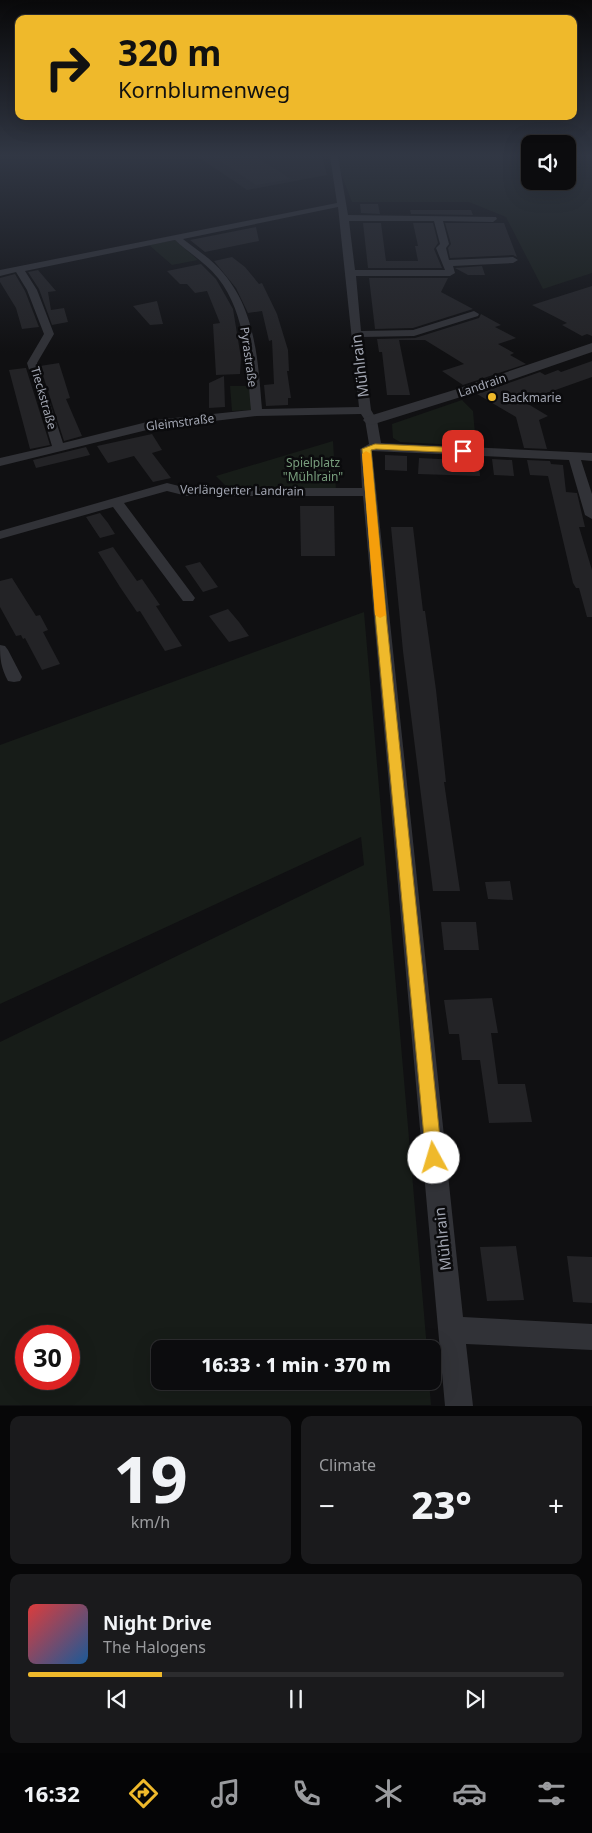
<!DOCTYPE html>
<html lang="en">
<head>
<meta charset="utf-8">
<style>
  :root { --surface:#0c0c0e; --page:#1a1a1c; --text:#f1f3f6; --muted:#9a9b9e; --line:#2c2c2e; --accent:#efb92b }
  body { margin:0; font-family:"Noto Sans",sans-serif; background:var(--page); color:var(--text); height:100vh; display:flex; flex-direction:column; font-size:19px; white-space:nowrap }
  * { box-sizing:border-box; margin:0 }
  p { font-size:16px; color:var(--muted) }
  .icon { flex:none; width:28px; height:28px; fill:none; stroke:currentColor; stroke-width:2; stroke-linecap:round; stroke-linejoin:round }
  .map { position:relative; height:1406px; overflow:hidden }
  .panel { display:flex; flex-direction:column; gap:10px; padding:10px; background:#070708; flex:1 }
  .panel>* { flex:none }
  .top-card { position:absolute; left:15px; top:15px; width:562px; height:105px; border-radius:10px; box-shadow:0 5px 20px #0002,0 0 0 1px var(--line); background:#efb92b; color:#111; overflow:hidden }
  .fabs { position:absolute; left:521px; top:135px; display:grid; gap:10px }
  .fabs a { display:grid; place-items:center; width:55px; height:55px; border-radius:10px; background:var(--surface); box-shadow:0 5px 20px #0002,0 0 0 1px var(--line); font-size:25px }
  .speed { position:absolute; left:15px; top:1325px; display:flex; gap:10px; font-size:25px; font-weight:700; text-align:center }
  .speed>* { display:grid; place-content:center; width:65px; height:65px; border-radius:50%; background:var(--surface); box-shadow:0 5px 20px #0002,0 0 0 1px var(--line); line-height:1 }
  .speed .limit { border:8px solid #d22; background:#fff; color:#111 }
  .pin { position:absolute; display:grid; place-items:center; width:42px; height:42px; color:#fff; margin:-21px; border-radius:10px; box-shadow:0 2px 8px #0006 }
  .me { position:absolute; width:55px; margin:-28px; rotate:354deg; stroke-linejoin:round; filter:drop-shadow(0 0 4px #0008) }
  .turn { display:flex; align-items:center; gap:18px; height:105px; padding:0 20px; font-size:22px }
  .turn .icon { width:65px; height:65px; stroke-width:2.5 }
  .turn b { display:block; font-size:35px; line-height:42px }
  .big { font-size:38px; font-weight:800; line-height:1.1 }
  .panel .tile { flex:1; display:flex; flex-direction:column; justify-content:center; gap:8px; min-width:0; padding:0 18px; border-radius:10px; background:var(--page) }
  .panel .dial { align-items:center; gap:0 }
  .dial b { font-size:65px; line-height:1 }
  .song { display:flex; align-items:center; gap:15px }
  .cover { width:60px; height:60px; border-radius:8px; background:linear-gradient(135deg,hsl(0 70% 55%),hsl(210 70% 35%)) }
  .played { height:5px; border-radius:2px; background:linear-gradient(90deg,var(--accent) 25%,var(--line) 25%) }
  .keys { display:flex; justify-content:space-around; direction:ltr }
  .heat { display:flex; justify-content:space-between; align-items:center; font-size:28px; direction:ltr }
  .panel .tiles { flex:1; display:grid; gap:10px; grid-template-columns:1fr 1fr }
  .tile:last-child { grid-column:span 2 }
  .trip { position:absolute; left:151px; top:1340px; width:290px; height:50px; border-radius:10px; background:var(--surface); box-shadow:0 5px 20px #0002,0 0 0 1px var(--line); font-weight:800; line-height:50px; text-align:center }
  .tab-bar { display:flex; height:80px; justify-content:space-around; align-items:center; background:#050506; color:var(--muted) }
  .tab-bar .icon { width:35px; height:35px }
  .tab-bar .active { color:var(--accent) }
  .tab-bar b { font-size:22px; color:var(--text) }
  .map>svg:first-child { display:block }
  .built { fill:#1c1c1f }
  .green { fill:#171c18; fill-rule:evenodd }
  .building { fill:#232326 }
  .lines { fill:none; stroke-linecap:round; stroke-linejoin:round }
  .minor { fill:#313237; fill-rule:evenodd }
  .tertiary { fill:#313237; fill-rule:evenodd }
  .route { fill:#efb92b; stroke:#9b781c }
  .slow { fill:#f59e0b }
  .poi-dot { fill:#efb92b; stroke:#0b0b0d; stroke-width:2 }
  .labels { text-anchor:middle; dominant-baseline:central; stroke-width:5; stroke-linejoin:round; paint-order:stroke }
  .far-street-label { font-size:12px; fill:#a2a6b2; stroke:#0b0b0d }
  .far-poi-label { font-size:12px; fill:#a2a6b2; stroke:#0b0b0d; text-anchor:start }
  .far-park-label { font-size:12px; fill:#789e7d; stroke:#0b0b0d }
  .street-label { font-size:15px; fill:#a2a6b2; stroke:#0b0b0d }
</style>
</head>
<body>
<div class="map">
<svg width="592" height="1406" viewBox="0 0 592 1406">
  <rect width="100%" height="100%" fill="#101012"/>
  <path class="built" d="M 197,156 L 322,156 L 327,175 L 247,190 Z"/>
  <path class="green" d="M 339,156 L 530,156 L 530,181 L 568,181 L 568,156 L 592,156 L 592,273 L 543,289 L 506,217 L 469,202 L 352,202 L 339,168 Z
    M 175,240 L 198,260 L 172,265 L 149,245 Z
    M 230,386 L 250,386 L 252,410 L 232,411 Z
    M 462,400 L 473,411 L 476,446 L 400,442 L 393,438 L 392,424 Z
    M 333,441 L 336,490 L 228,488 L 216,476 Z
    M 364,612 L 427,1349 L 160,1349 L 160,1381 L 429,1381 L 431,1405 L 0,1405 L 0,1042 L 364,865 L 361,837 L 0,1004 L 0,745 ZM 26,1336 L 69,1336 L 69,1379 L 26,1379 Z"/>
  <path class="building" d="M 212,156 L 255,156 L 291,179 L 256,185 Z
    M 360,204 L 378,204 L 380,214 L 361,213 Z
    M 410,210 L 471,210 L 473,215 L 411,214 Z
    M 363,223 L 381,223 L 386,261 L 418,261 L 415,246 L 418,246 L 413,223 L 433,223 L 438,243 L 434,249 L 442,268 L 368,268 Z
    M 445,223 L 504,223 L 517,257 L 513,255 L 450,258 L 448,248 L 451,244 Z
    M 256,227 L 259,241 L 205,252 L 190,240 Z
    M 232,257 L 245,267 L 259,284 L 262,283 L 277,314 L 288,350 L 289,371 L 287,371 L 291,398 L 288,398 L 288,405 L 266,406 L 264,385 L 274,384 L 272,340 L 269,341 L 262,311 L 248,313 L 236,288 L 214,261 Z
    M 201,264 L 216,279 L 233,309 L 241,358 L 240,374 L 216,375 L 213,324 L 220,323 L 207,291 L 195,293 L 187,284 L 180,284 L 167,271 Z
    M 482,266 L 485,275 L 468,275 L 455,268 Z
    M 38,270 L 56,291 L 48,292 L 51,310 L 64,308 L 68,322 L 52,325 L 39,289 L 28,272 Z
    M 15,274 L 25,291 L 39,327 L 22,329 L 16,308 L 0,282 L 0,278 Z
    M 369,278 L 448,278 L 441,292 L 473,309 L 413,328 L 375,329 Z
    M 592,286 L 592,336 L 587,334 L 582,336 L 562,325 L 567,323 L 532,305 Z
    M 157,301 L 163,324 L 150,325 L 133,306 Z
    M 481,314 L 501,325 L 495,327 L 516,338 L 498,344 L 514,353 L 510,355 L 526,364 L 463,385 L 442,371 L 464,364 L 425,340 L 399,340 L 410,395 L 387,395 L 382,352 L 379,352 L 377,339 L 415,338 L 479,318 Z
    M 592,361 L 592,377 L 547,393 L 551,396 L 528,404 L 548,416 L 539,420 L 547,449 L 524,448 L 516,417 L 477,394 L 540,372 L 545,375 L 558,370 L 561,372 Z
    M 59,363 L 70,398 L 66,399 L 82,436 L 64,441 L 40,366 Z
    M 25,368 L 26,368 L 50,445 L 30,449 L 9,370 Z
    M 224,376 L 225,407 L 209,408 L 209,383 Z
    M 152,434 L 162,450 L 152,453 L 171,478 L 153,482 L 134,456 L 108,463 L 97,446 Z
    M 86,447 L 90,455 L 36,468 L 33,460 Z
    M 385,455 L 407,456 L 407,471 L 385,470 Z
    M 419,458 L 479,461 L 480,476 L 418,474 Z
    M 492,459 L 512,460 L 514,476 L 494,475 Z
    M 527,460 L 550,461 L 551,464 L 563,465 L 566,492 L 577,493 L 585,527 L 579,527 L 592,570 L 592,617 L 587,617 L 579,588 L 576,588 L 573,583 L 548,476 L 530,475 Z
    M 300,506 L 334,506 L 335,556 L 301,556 Z
    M 100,513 L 108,523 L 115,534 L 100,538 L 86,517 Z
    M 391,527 L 413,527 L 423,611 L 425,611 L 436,690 L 446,782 L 444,782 L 460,891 L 433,891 L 403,651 Z
    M 113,547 L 137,581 L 142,579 L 160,605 L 156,606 L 182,646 L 165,651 L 140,611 L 137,612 L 120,587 L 98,552 Z
    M 200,562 L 218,587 L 203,592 L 185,566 Z
    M 12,578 L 36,616 L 40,615 L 48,630 L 43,632 L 60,664 L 42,670 L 25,638 L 23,639 L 21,635 L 16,636 L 0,607 L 0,581 Z
    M 228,609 L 239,622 L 249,636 L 229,642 L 209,616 Z
    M 510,881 L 513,900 L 488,899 L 485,882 Z
    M 441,922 L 476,922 L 479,950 L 444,950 Z
    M 492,998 L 498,1033 L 491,1033 L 498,1084 L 525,1084 L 532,1122 L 489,1123 L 480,1060 L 462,1060 L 459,1034 L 449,1034 L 444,1000 Z
    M 516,1246 L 524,1300 L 487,1301 L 480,1247 Z
    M 567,1256 L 592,1257 L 592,1303 L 573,1302 Z"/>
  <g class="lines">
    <path class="minor" d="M 330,156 L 338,156 L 348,215 L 496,217 L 497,219 L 493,222 L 443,221 L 449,244 L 446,248 L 449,260 L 513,257 L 518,260 L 513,263 L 453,266 L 455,273 L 450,276 L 356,276 L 361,331 L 413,330 L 474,311 L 479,314 L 478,316 L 414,336 L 362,337 L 371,410 L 377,420 L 381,443 L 592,453 L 592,461 L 581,460 L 592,494 L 592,519 L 585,515 L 569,460 L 372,451 L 463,1317 L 592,1324 L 592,1350 L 466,1344 L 473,1406 L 445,1406 L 363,496 L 187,496 L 167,491 L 124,503 L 195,598 L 193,601 L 183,601 L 113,507 L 0,539 L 0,531 L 167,483 L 187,488 L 362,488 L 360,449 L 369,444 L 365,420 L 361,414 L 257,416 L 155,428 L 0,466 L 0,458 L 52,446 L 27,363 L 44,334 L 27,290 L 16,272 L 0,276 L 0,270 L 337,203 ZM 338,207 L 359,407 L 262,409 C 258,362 256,312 224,274 C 213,260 197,250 183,239 ZM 349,221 L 434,221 L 440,244 L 436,248 L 445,270 L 355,270 ZM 175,240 C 189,253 206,263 218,278 C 247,315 247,366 251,410 L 155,420 L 63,443 L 37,363 L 54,334 L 37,290 L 25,271 Z
      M 0,645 L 5,646 L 8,650 L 22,677 L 20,681 L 14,682 L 8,681 C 1,668 0,659 0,645 Z"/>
    <path class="tertiary" d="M 592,343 L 592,352 L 464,396 L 371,425 L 366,423 L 363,420 L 366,417 L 454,390 Z"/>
  </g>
  <linearGradient id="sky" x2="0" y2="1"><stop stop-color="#09090a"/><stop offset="0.44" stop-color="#313744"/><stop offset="1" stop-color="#313744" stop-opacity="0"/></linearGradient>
  <rect width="592" height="353" fill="url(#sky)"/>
  <path class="route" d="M 375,444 L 463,448 L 467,451 L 463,453 L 376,449 L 371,450 L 387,624 L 442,1158 L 440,1164 L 434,1166 L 428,1164 L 426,1158 L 376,624 L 362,449 Z"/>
  <path class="slow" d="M 366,451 L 371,454 L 386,615 L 380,618 L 375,615 L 362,454 Z"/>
  <circle class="poi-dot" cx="492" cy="397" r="5"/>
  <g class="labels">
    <g class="far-street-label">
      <text transform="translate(249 357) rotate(82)">Pyrastraße</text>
      <text transform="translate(482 385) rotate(-19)">Landrain</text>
      <text transform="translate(44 398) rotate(74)">Tieckstraße</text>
      <text transform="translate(180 422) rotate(-7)">Gleimstraße</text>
      <text transform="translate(242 490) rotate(1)">Verlängerter Landrain</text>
    </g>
    <g class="far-poi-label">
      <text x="502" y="397">Backmarie</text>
    </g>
    <g class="far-park-label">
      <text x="313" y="462">Spielplatz<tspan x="313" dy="14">"Mühlrain"</tspan></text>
    </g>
    <g class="street-label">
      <text transform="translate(359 366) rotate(-97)">Mühlrain</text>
      <text transform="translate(442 1239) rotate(-96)">Mühlrain</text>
    </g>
  </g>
</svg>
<div class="fabs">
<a><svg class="icon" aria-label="sound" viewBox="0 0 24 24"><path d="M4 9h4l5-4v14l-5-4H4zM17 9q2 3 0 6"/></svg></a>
</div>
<div class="speed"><div class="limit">30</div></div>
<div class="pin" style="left:463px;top:451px;background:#d93025"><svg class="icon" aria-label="arrive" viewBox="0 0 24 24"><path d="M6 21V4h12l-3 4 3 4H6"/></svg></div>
<svg class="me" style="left:434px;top:1158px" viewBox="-20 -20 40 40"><circle r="19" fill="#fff"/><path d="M0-13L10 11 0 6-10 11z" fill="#efb92b"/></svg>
<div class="trip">16:33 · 1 min · 370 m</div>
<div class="top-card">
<div class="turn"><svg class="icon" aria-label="right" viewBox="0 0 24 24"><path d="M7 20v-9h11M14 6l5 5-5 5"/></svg><div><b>320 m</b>Kornblumenweg</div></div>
</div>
</div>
<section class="panel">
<div class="tiles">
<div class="tile dial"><b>19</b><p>km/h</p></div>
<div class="tile"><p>Climate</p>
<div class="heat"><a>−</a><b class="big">23°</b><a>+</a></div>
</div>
<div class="tile">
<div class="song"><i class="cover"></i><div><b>Night Drive</b><p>The Halogens</p></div></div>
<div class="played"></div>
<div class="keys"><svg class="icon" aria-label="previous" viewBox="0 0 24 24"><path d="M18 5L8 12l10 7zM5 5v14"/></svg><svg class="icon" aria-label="pause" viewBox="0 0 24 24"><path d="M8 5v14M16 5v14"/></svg><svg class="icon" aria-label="next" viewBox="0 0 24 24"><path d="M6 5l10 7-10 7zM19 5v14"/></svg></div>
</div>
</div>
</section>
<nav class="tab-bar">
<b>16:32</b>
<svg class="icon active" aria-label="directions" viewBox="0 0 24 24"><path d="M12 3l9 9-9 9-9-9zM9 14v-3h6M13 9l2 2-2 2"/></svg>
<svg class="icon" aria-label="music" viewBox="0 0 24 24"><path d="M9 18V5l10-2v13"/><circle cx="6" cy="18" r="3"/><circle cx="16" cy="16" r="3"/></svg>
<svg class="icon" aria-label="phone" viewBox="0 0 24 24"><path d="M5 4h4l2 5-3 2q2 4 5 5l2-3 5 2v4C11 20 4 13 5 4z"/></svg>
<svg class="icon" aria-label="climate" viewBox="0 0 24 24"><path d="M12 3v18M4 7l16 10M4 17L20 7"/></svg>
<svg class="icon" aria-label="car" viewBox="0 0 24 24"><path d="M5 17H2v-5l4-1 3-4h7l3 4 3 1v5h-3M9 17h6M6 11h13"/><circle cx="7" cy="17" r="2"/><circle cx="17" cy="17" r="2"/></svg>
<svg class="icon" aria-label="filters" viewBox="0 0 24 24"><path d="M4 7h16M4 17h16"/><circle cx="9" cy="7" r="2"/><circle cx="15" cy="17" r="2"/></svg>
</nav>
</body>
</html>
